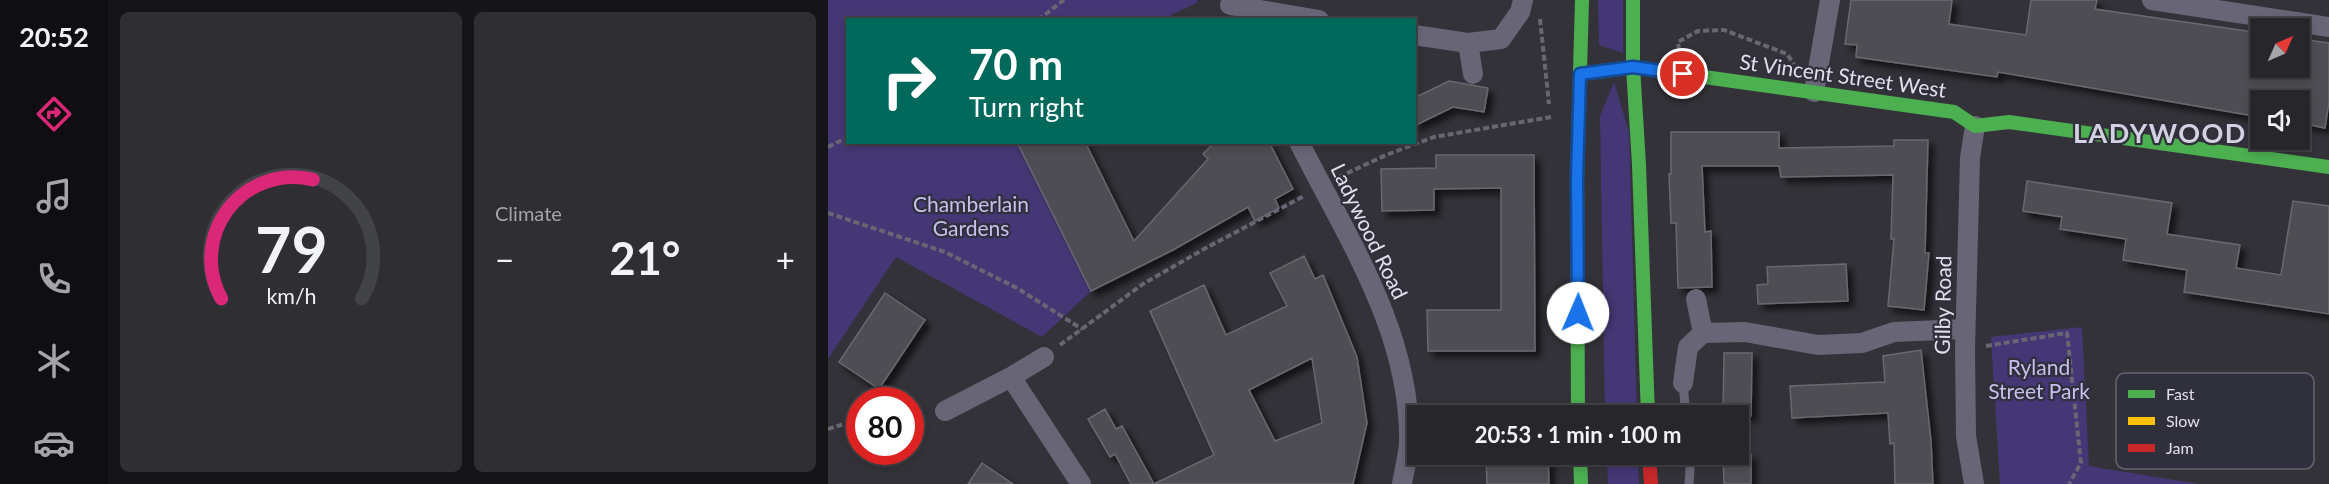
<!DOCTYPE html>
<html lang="en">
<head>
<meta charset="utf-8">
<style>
  :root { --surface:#26262b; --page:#2e2e33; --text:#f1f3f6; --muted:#a4a5a9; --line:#424347; --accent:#db2777 }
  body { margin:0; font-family:Lato,sans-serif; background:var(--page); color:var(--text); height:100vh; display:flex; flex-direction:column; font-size:22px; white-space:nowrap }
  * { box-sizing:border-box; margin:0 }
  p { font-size:20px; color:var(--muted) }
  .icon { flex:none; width:33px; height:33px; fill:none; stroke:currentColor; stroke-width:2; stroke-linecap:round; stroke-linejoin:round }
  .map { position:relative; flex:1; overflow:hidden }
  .panel { display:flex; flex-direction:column; gap:12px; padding:12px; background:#151518; width:720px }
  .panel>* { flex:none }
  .guide { position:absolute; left:18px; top:18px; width:570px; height:126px; border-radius:0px; box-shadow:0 3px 9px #0003,0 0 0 2px var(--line); background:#00695c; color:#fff; overflow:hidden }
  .needle { width:39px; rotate:45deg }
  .controls { position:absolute; left:1422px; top:18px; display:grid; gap:12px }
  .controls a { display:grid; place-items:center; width:60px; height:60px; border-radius:0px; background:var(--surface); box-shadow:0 3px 9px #0003,0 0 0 2px var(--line); font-size:30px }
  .speed { position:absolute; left:18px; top:387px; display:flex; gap:12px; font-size:30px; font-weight:700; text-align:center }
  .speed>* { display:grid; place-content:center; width:78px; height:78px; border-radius:50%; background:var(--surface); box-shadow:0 3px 9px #0003,0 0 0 2px var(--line); line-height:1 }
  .speed .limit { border:9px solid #d22; background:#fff; color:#111 }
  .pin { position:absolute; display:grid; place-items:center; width:51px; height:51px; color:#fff; margin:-26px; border:3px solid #fff; border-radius:50%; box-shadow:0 2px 6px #0007 }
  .me { position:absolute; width:66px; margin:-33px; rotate:1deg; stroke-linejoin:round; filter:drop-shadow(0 0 4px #0008) }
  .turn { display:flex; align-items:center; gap:21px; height:126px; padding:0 24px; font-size:27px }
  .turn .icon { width:78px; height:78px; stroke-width:2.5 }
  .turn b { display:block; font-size:42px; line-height:51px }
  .big { font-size:45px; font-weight:700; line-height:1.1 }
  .panel .tile { flex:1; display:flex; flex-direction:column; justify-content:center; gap:9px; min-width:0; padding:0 21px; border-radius:9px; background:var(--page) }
  .panel .dial { align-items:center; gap:0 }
  .dial svg { height:156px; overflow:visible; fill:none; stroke:var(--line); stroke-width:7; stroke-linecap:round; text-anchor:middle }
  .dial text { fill:var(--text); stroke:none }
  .heat { display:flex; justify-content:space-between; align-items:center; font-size:33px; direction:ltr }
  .panel .tiles { flex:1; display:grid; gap:12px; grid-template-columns:repeat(2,1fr) }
  .trip { position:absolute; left:579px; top:405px; width:342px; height:60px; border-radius:0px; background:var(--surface); box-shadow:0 3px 9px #0003,0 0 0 2px var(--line); font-weight:700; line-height:60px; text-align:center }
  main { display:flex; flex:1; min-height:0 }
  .menu { display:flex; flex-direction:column; width:108px; justify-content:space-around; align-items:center; background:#0f0f11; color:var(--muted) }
  .menu .icon { width:42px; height:42px }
  .menu .active { color:var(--accent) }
  .menu b { font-size:27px; color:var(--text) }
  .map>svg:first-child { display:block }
  .green { fill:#453775 }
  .building { fill:#4e4d53; stroke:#69686f; stroke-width:1.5; fill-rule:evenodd; filter:url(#shadow) }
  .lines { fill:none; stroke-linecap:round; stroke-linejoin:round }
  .path { stroke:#686672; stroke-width:4; stroke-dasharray:6 3; stroke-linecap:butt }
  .lane { stroke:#686576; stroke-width:9 }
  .street { stroke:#686576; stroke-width:20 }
  .fast { stroke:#4caf50; stroke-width:14 }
  .slow { stroke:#ffc107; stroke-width:14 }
  .jam { stroke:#c62828; stroke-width:14 }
  .route-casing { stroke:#114b97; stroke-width:15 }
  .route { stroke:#1a73e8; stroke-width:10 }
  .labels { text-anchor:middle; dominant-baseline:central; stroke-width:4.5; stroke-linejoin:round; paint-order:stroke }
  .street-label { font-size:21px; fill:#e1e0e9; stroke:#302f3c }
  .park-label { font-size:21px; fill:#c6c0ed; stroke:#302f3c }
  .district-label { font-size:27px; font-weight:bold; letter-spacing:1.5px; fill:#d3d2e2; stroke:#302f3c }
  .key { fill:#302f3c; stroke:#656470; stroke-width:1.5 }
  .key-label { font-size:16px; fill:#e1e0e9 }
</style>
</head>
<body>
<main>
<nav class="menu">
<b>20:52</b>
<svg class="icon active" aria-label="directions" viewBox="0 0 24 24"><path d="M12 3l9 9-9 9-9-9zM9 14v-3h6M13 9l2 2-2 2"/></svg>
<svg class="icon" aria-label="music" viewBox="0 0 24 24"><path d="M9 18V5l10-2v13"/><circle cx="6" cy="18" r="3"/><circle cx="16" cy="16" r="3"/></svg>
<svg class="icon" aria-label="phone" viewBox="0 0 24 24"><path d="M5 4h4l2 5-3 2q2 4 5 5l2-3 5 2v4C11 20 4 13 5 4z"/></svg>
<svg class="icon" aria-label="climate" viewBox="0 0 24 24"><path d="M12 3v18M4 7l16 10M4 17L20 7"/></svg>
<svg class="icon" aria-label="car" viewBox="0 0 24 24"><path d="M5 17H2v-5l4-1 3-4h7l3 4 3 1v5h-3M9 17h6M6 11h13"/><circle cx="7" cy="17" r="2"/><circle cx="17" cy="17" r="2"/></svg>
</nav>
<section class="panel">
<div class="tiles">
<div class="tile dial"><svg viewBox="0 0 100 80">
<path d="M14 69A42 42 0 1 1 86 69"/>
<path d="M14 69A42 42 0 0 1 61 8" stroke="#db2777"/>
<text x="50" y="56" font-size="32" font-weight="700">79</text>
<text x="50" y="72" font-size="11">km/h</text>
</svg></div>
<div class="tile"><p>Climate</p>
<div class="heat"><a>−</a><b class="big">21°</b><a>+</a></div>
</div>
</div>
</section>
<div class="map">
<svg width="1501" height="484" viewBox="0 0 1501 484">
  <defs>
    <filter id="shadow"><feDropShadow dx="5.5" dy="5.5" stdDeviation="3" flood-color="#0009"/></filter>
  </defs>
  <rect width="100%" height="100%" fill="#333239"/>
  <path class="green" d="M 0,0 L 369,0 L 370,2 L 335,19 L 20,20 L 20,142 L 189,143 L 263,291 L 214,337 L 68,257 L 0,359 Z
    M 770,0 L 795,0 L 795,53 L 771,45 Z
    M 786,82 L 801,132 L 809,415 L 777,415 L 772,116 Z
    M 1254,327 L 1261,466 L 1371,484 L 1172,484 L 1163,337 Z
    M 779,455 L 810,455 L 811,484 L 780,484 Z"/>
  <path class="building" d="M 1023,0 L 1124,0 L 1121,24 L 1198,35 L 1203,0 L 1269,0 L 1267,9 L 1432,33 L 1432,68 L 1472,68 L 1472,39 L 1501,43 L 1501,102 L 1497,128 L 1472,123 L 1472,100 L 1432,100 L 1432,117 L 1170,72 L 1169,77 L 1028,57 L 1029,45 L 1017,44 Z
    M 621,81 L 660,88 L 656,112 L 625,107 L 586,126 L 586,98 Z
    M 843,132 L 951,132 L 951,148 L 1066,146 L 1066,140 L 1100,140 L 1097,253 L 1101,253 L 1096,310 L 1060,306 L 1066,239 L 1063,239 L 1065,175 L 953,177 L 951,166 L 874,166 L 877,232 L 883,231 L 884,287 L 850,288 L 848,223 L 843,223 L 841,174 L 843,174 Z
    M 189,142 L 257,142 L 306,241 L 380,159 L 375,154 L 387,142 L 441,142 L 465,189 L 447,199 L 451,208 L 427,221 L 420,207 L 345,250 L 263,291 Z
    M 608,155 L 706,155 L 707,351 L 600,351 L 599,310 L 673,310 L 673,188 L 606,189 L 606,210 L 554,211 L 553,169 L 608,168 Z
    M 1199,181 L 1344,203 L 1339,234 L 1412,245 L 1408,268 L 1453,275 L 1465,201 L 1501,206 L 1501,314 L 1356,292 L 1359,270 L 1295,260 L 1298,239 L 1232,229 L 1234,217 L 1195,211 Z
    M 476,256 L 487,279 L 495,275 L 529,357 L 539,423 L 525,484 L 303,484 L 287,454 L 282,457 L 260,419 L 277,409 L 288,429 L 294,426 L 326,484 L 386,455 L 322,311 L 376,285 L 398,335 L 459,306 L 442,273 ZM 484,358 L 494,423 L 447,441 L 421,390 Z
    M 1018,264 L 1020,301 L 930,304 L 929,285 L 940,284 L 939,267 Z
    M 57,293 L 97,320 L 51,389 L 11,362 Z
    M 1093,350 L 1103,441 L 1105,484 L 1067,484 L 1066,443 L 1062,444 L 1060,413 L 964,418 L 962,386 L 1057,382 L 1055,356 Z
    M 896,353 L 924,353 L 923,416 L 895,416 Z
    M 658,454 L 720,454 L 721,484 L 659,484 Z
    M 895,454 L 923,454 L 923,484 L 896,484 Z
    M 154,463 L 185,484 L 140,484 Z"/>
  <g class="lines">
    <path class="path" d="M 712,19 L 721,104
      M 210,20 L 236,0
      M 851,50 L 850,42 L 870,31 L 896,30 L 959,54 L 966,64
      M 0,147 L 20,137
      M 511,177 L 558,155 L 606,137 L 723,117
      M 0,213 L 117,252 L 189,288 L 254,329
      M 232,345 L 315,284 L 376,249 L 476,196
      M 1158,346 L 1239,333 L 1253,463 L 1241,484
      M 82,419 L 99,417
      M 0,429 L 32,419"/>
    <path class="lane" d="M 855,383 L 858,416
      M 579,411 L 611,408 L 689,409
      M 861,484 L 862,469"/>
    <path class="street" d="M 1324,0 L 1501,27
      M 402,5 L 491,20
      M 586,35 L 640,43 L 673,39 L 692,12 L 695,0
      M 640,43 L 645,74
      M 986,92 L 1002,0
      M 471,142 C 519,238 583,332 581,443 C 580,457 576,471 574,484
      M 875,333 L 917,332 L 990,345 L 1034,343 L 1066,332 L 1137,329
      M 183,377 L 253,484
      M 855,383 L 860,347 L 875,333 L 868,299
      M 117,411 L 183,377 L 216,357
      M 1146,484 L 1138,436 L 1137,349 L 1142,158 L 1147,126"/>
    <path class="fast" d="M 805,0 L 805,67 L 811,165 L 820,416
      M 805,67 L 1126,112 L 1147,126 L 1181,122 L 1501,167
      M 750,416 L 749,178 L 754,0
      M 752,454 L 753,484"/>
    <path class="slow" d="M 752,74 L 805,67"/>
    <path class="jam" d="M 821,454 L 823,484"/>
  </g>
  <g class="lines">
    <g class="route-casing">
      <path id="route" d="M 750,313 L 749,178 L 752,74 L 805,67 L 855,74"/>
    </g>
    <use href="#route" class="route"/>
  </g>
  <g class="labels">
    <g class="street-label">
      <text transform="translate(1015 75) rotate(8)">St Vincent Street West</text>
      <text transform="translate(542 231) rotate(64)">Ladywood Road</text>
      <text transform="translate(1114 305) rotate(-89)">Gilby Road</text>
    </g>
    <g class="park-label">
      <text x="143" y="203">Chamberlain<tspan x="143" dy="24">Gardens</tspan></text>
      <text x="1211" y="366">Ryland<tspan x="1211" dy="24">Street Park</tspan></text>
    </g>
    <g class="district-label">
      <text x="1332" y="132">LADYWOOD</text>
    </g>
  </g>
  <rect x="1288" y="373" width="198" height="96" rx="9" class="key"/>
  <rect x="1300" y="390" width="27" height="8" fill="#4caf50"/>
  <rect x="1300" y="417" width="27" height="8" fill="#ffc107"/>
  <rect x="1300" y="444" width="27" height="8" fill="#c62828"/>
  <g class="key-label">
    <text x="1338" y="400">Fast</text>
    <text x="1338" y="427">Slow</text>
    <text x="1338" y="454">Jam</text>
  </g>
</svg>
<div class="controls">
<a><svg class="needle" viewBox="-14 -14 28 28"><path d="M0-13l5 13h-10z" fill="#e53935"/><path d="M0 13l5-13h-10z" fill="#a4a5a9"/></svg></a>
<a><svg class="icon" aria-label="sound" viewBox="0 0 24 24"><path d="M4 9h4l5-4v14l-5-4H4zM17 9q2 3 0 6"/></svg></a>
</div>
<div class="speed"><div class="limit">80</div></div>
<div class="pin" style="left:855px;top:74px;background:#d93025"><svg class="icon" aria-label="arrive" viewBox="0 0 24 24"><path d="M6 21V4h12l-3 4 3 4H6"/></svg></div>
<svg class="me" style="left:750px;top:313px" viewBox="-20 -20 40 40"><circle r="19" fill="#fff"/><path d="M0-13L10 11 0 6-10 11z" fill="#1a73e8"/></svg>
<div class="trip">20:53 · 1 min · 100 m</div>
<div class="guide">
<div class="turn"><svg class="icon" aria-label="right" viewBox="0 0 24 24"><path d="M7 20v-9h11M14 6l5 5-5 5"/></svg><div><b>70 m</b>Turn right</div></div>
</div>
</div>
</main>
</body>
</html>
